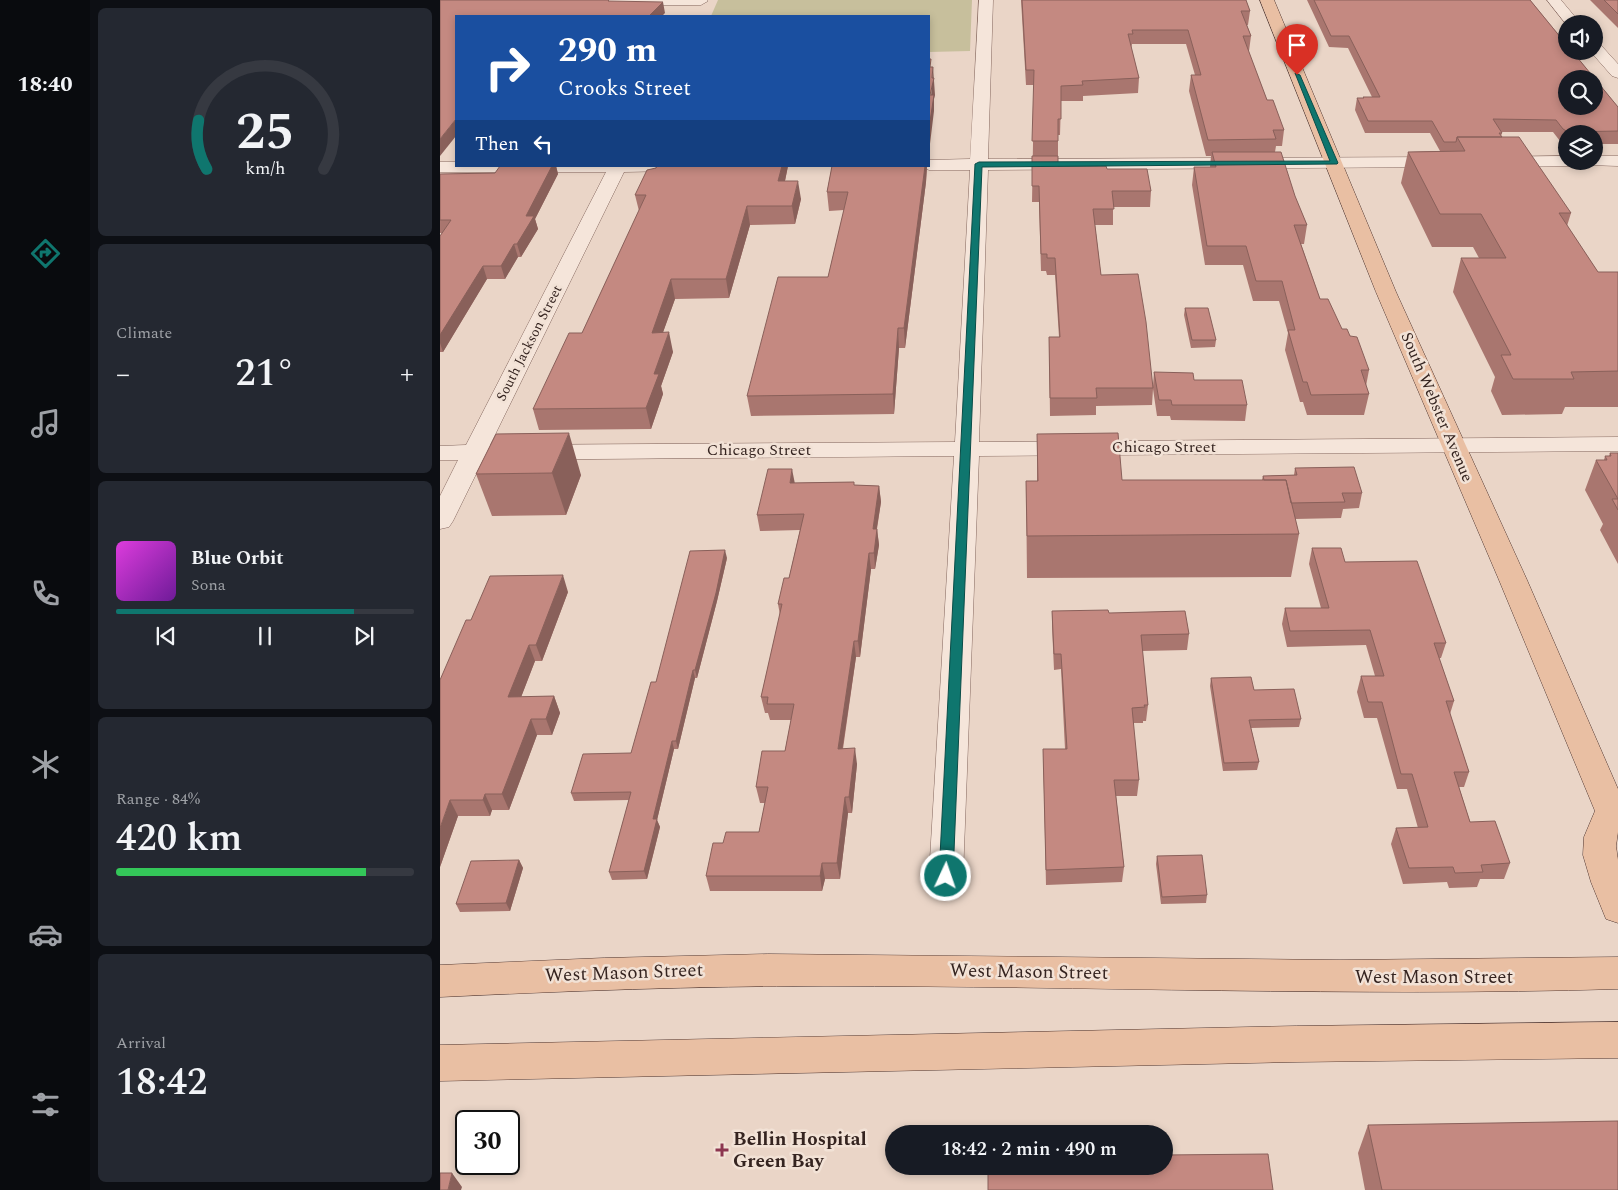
<!DOCTYPE html>
<html lang="en">
<head>
<meta charset="utf-8">
<style>
  :root { --surface:#171b24; --page:#242831; --text:#f1f3f6; --muted:#9ea1a6; --line:#363941; --accent:#0f766e }
  body { margin:0; font-family:Spectral,serif; background:var(--page); color:var(--text); height:100vh; display:flex; flex-direction:column; font-size:19px; white-space:nowrap }
  * { box-sizing:border-box; margin:0 }
  p { font-size:16px; color:var(--muted) }
  .icon { flex:none; width:28px; height:28px; fill:none; stroke:currentColor; stroke-width:2; stroke-linecap:round; stroke-linejoin:round }
  .map { position:relative; flex:1; overflow:hidden }
  .drawer { display:flex; flex-direction:column; gap:8px; padding:8px; background:#0d0f14; width:350px }
  .drawer>* { flex:none }
  .hud { position:absolute; left:15px; top:15px; width:475px; height:152px; border-radius:0px; box-shadow:0 2px 8px #0003; background:#1a4fa0; color:#fff; overflow:hidden }
  .controls { position:absolute; left:1118px; top:15px; display:grid; gap:10px }
  .controls a { display:grid; place-items:center; width:45px; height:45px; border-radius:50%; background:var(--surface); box-shadow:0 2px 8px #0003; font-size:25px }
  .speed { position:absolute; left:15px; top:1110px; display:flex; gap:10px; font-size:25px; font-weight:700; text-align:center }
  .speed>* { display:grid; place-content:center; width:65px; height:65px; border-radius:50%; background:var(--surface); box-shadow:0 2px 8px #0003; line-height:1 }
  .speed .limit { border:2px solid #111; border-radius:8px; background:#fff; color:#111 }
  .pin { position:absolute; display:grid; place-items:center; width:42px; height:42px; color:#fff; margin:-51px -21px; border-radius:50% 50% 50% 0; rotate:-45deg; box-shadow:0 0 5px #0007 }
  .pin .icon { rotate:45deg }
  .me { position:absolute; width:55px; margin:-28px; rotate:3deg; stroke-linejoin:round; filter:drop-shadow(0 0 4px #0008) }
  .turn { display:flex; align-items:center; gap:18px; height:105px; padding:0 20px; font-size:22px }
  .turn .icon { width:65px; height:65px; stroke-width:2.5 }
  .turn b { display:block; font-size:35px; line-height:42px }
  .then { display:flex; align-items:center; height:48px; padding:0 20px; background:#0003; gap:10px; font-size:19px }
  .big { font-size:38px; font-weight:600; line-height:1.1 }
  .drawer .tile { flex:1; display:flex; flex-direction:column; justify-content:center; gap:8px; min-width:0; padding:0 18px; border-radius:8px; background:var(--page) }
  .drawer .dial { align-items:center; gap:0 }
  .dial svg { height:130px; overflow:visible; fill:none; stroke:var(--line); stroke-width:7; stroke-linecap:round; text-anchor:middle }
  .dial text { fill:var(--text); stroke:none }
  .song { display:flex; align-items:center; gap:15px }
  .cover { width:60px; height:60px; border-radius:8px; background:linear-gradient(135deg,hsl(300 70% 55%),hsl(280 70% 35%)) }
  .played { height:5px; border-radius:2px; background:linear-gradient(90deg,var(--accent) 80%,var(--line) 80%) }
  .keys { display:flex; justify-content:space-around; direction:ltr }
  .heat { display:flex; justify-content:space-between; align-items:center; font-size:28px; direction:ltr }
  .charge { height:8px; border-radius:4px; background:linear-gradient(90deg,#34c759 84%,var(--line) 0) }
  .trip { position:absolute; left:445px; top:1125px; width:288px; height:50px; border-radius:25px; background:var(--surface); box-shadow:0 2px 8px #0003; font-weight:600; line-height:50px; text-align:center }
  main { display:flex; flex:1; min-height:0 }
  .menu { display:flex; flex-direction:column; width:90px; justify-content:space-around; align-items:center; background:#090b0e; color:var(--muted) }
  .menu .icon { width:35px; height:35px }
  .menu .current { color:var(--accent) }
  .menu b { font-size:22px; color:var(--text) }
  .map>svg:first-child { display:block }
  .green { fill:#c7bf9c }
  .lines { fill:none; stroke-linecap:round; stroke-linejoin:round }
  .minor-casing { stroke:#84675e; stroke-width:1 }
  .major-casing { stroke:#523832; stroke-width:1 }
  .minor { fill:#f5e5da; fill-rule:evenodd }
  .major { fill:#e9bfa3; fill-rule:evenodd }
  .wall { fill:#a9766f }
  .shaded-wall { fill:#89605a }
  .building { fill:#c48981; stroke:#89605a; fill-rule:evenodd }
  .route { fill:#0f766e; stroke:#0a4d48 }
  .poi-dot { fill:#8c354f; stroke:#f2e2d6; stroke-width:2 }
  .labels { text-anchor:middle; dominant-baseline:central; stroke-width:5; stroke-linejoin:round; paint-order:stroke }
  .far-street-label { font-size:14px; fill:#352420; stroke:#f2e2d6 }
  .street-label { font-size:16px; fill:#352420; stroke:#f2e2d6 }
  .near-street-label { font-size:19px; fill:#352420; stroke:#f2e2d6 }
  .near-poi-label { font-size:19px; font-weight:bold; fill:#352420; stroke:#f2e2d6; text-anchor:start }
</style>
</head>
<body>
<main>
<nav class="menu">
<b>18:40</b>
<svg class="icon current" aria-label="directions" viewBox="0 0 24 24"><path d="M12 3l9 9-9 9-9-9zM9 14v-3h6M13 9l2 2-2 2"/></svg>
<svg class="icon" aria-label="music" viewBox="0 0 24 24"><path d="M9 18V5l10-2v13"/><circle cx="6" cy="18" r="3"/><circle cx="16" cy="16" r="3"/></svg>
<svg class="icon" aria-label="phone" viewBox="0 0 24 24"><path d="M5 4h4l2 5-3 2q2 4 5 5l2-3 5 2v4C11 20 4 13 5 4z"/></svg>
<svg class="icon" aria-label="climate" viewBox="0 0 24 24"><path d="M12 3v18M4 7l16 10M4 17L20 7"/></svg>
<svg class="icon" aria-label="car" viewBox="0 0 24 24"><path d="M5 17H2v-5l4-1 3-4h7l3 4 3 1v5h-3M9 17h6M6 11h13"/><circle cx="7" cy="17" r="2"/><circle cx="17" cy="17" r="2"/></svg>
<svg class="icon" aria-label="filters" viewBox="0 0 24 24"><path d="M4 7h16M4 17h16"/><circle cx="9" cy="7" r="2"/><circle cx="15" cy="17" r="2"/></svg>
</nav>
<section class="drawer">
<div class="tile dial"><svg viewBox="0 0 100 80">
<path d="M14 69A42 42 0 1 1 86 69"/>
<path d="M14 69A42 42 0 0 1 9 39" stroke="#0f766e"/>
<text x="50" y="56" font-size="32" font-weight="700">25</text>
<text x="50" y="72" font-size="11">km/h</text>
</svg></div>
<div class="tile"><p>Climate</p>
<div class="heat"><a>−</a><b class="big">21°</b><a>+</a></div>
</div>
<div class="tile">
<div class="song"><i class="cover"></i><div><b>Blue Orbit</b><p>Sona</p></div></div>
<div class="played"></div>
<div class="keys"><svg class="icon" aria-label="previous" viewBox="0 0 24 24"><path d="M18 5L8 12l10 7zM5 5v14"/></svg><svg class="icon" aria-label="pause" viewBox="0 0 24 24"><path d="M8 5v14M16 5v14"/></svg><svg class="icon" aria-label="next" viewBox="0 0 24 24"><path d="M6 5l10 7-10 7zM19 5v14"/></svg></div>
</div>
<div class="tile"><p>Range · 84%</p><b class="big">420 km</b><div class="charge"></div></div>
<div class="tile"><p>Arrival</p><b class="big">18:42</b></div>
</section>
<div class="map">
<svg width="1178" height="1190" viewBox="0 0 1178 1190">
  <rect width="100%" height="100%" fill="#ead5c7"/>
  <path class="green" d="M 278,0 L 532,0 L 530,51 L 489,52 L 489,16 L 271,16 Z"/>
  <g class="lines">
    <g class="minor-casing">
      <path id="minor" d="M 143,0 L 267,0 L 268,1 L 261,5 L 149,6 L 144,5 L 142,2 Z
        M 539,0 L 553,0 L 548,159 L 1002,157 L 1008,158 L 1011,162 L 1008,166 L 1002,167 L 548,170 L 539,442 L 1178,437 L 1178,451 L 539,456 L 523,876 L 518,886 L 506,890 L 494,886 L 489,876 L 514,456 L 43,460 L 13,521 L 9,527 L 0,529 L 0,496 L 18,460 L 0,460 L 0,446 L 26,445 L 166,172 L 0,172 L 0,162 L 16,162 L 16,166 L 240,166 L 237,170 L 231,171 L 184,172 L 50,445 L 515,442 L 530,170 L 489,170 L 481,166 L 489,166 L 489,160 L 530,159 Z
        M 1107,0 L 1121,0 L 1141,24 L 1126,24 Z
        M 1154,41 L 1159,43 L 1178,64 L 1178,78 L 1172,76 L 1150,51 L 1154,51 Z
        M 1126,156 L 1126,161 L 1154,161 L 1154,156 L 1178,156 L 1178,166 L 1148,165 L 1146,161 L 1143,165 L 1137,166 L 1058,167 L 1052,166 L 1049,162 L 1052,158 L 1058,157 Z"/>
    </g>
    <g class="major-casing">
      <path id="major" d="M 820,0 L 834,0 L 956,292 L 1087,580 L 1178,789 L 1178,832 L 1176,846 L 1178,860 L 1178,923 L 1166,919 L 1151,882 L 1143,855 L 1144,837 L 1155,811 L 1059,580 L 936,292 Z
        M 328,954 L 900,960 L 1178,957 L 1178,989 C 913,997 649,986 385,986 C 256,986 128,991 0,997 L 0,965 L 164,958 Z
        M 1178,1022 L 1178,1058 L 856,1062 L 0,1081 L 0,1045 L 856,1026 Z"/>
    </g>
    <use href="#minor" class="minor"/>
    <use href="#major" class="major"/>
  </g>
  <path class="wall" d="M 581,0 L 806,0 L 810,11 L 808,25 L 807,25 L 811,36 L 809,51 L 808,51 L 827,100 L 844,130 L 842,146 L 836,146 L 835,152 L 867,225 L 864,244 L 861,244 L 880,299 L 902,329 L 910,336 L 929,370 L 926,386 L 929,394 L 924,415 L 867,415 L 863,402 L 860,402 L 845,350 L 848,333 L 839,301 L 813,301 L 803,265 L 765,265 L 752,185 L 754,167 L 770,167 L 771,156 L 766,156 L 749,91 L 751,75 L 755,75 L 746,44 L 692,44 L 691,48 L 699,78 L 698,93 L 643,96 L 643,101 L 621,101 L 620,135 L 618,135 L 618,166 L 667,169 L 711,191 L 710,207 L 673,207 L 673,225 L 655,225 L 661,275 L 713,386 L 714,372 L 754,380 L 807,405 L 805,421 L 731,420 L 730,416 L 717,416 L 713,389 L 712,405 L 656,406 L 656,415 L 610,416 L 609,337 L 619,337 L 615,275 L 607,275 L 606,271 L 601,271 L 599,202 L 592,202 L 594,85 L 586,85 Z
    M 867,0 L 1090,0 L 1178,107 L 1178,144 L 1154,144 L 1154,134 L 1126,134 L 1126,144 L 1120,141 L 1113,132 L 1061,132 L 1062,133 L 1061,136 L 1131,213 L 1127,226 L 1158,272 L 1178,272 L 1178,407 L 1125,407 L 1122,414 L 1062,415 L 1051,391 L 1055,377 L 1013,292 L 1021,258 L 1039,258 L 1033,247 L 992,247 L 961,183 L 968,152 L 1000,151 L 990,133 L 925,133 L 915,110 L 917,98 L 923,98 L 923,97 L 932,97 L 908,48 L 889,47 Z
    M 1150,0 L 1178,0 L 1178,28 Z
    M 112,166 L 116,166 L 118,174 L 95,219 L 98,229 L 81,257 L 78,257 L 65,279 L 47,279 L 3,352 L 0,352 L 0,236 L 2,233 L 0,233 L 0,174 L 55,173 Z
    M 217,166 L 348,166 L 345,181 L 361,199 L 355,224 L 310,225 L 289,298 L 235,299 L 223,332 L 233,352 L 221,386 L 223,394 L 211,429 L 99,430 L 93,409 L 142,333 L 199,211 L 195,195 Z
    M 392,166 L 487,166 L 486,182 L 465,348 L 459,348 L 454,414 L 311,416 L 307,396 L 388,277 L 404,210 L 389,211 L 387,192 Z
    M 745,308 L 776,340 L 775,347 L 751,348 L 744,315 Z
    M 56,434 L 141,475 L 126,515 L 52,516 L 36,474 Z
    M 597,434 L 682,480 L 822,480 L 823,476 L 854,475 L 855,468 L 922,493 L 919,508 L 903,509 L 901,518 L 855,519 L 859,534 L 851,577 L 587,578 L 586,481 L 597,481 Z
    M 1170,453 L 1178,453 L 1178,564 L 1160,530 L 1163,524 L 1145,490 L 1156,460 L 1164,460 L 1165,456 L 1169,456 Z
    M 414,482 L 414,485 L 439,486 L 441,502 L 437,529 L 439,545 L 435,569 L 431,569 L 420,657 L 416,657 L 403,749 L 417,764 L 412,813 L 408,813 L 400,879 L 385,879 L 382,891 L 270,891 L 266,876 L 283,843 L 319,832 L 325,803 L 320,803 L 316,787 L 345,751 L 351,720 L 330,720 L 328,713 L 325,713 L 321,697 L 340,615 L 338,604 L 349,578 L 360,530 L 320,531 L 317,515 L 354,483 Z
    M 872,548 L 905,562 L 1006,643 L 1001,658 L 999,658 L 1014,701 L 1010,714 L 1029,772 L 1024,787 L 1019,787 L 1030,822 L 1070,863 L 1064,879 L 1040,879 L 1037,887 L 1009,888 L 1007,882 L 963,884 L 951,844 L 956,828 L 978,828 L 967,789 L 957,789 L 937,718 L 924,718 L 917,692 L 921,676 L 935,676 L 926,645 L 847,647 L 842,624 L 845,608 L 881,608 L 869,564 Z
    M 287,558 L 277,601 L 257,678 L 255,678 L 238,749 L 234,749 L 217,820 L 220,827 L 207,879 L 172,880 L 169,872 L 189,800 L 134,801 L 131,793 L 191,753 L 216,682 Z
    M 128,592 L 102,661 L 95,661 L 81,697 L 114,696 L 120,713 L 112,735 L 97,735 L 69,810 L 52,810 L 50,816 L 18,816 L 0,867 L 31,620 Z
    M 612,611 L 669,613 L 749,634 L 747,650 L 702,651 L 708,705 L 706,721 L 703,721 L 703,723 L 693,723 L 699,780 L 697,796 L 676,796 L 684,867 L 682,882 L 606,885 L 603,749 L 625,749 L 621,669 L 614,670 L 612,626 Z
    M 771,678 L 814,690 L 861,719 L 859,727 L 811,728 L 819,762 L 817,770 L 783,771 L 770,686 Z
    M 717,856 L 767,895 L 766,903 L 721,904 L 716,864 Z
    M 79,860 L 83,868 L 70,911 L 20,912 L 16,904 Z
    M 928,1125 L 1178,1190 L 925,1190 L 918,1153 Z"/>
  <path class="shaded-wall" d="M 223,2 L 225,13 L 222,16 L 209,16 Z
    M 493,67 L 495,95 L 494,99 L 494,111 L 489,152 L 489,128 Z
    M 16,119 L 16,136 L 0,156 L 0,139 Z
    M 112,166 L 116,166 L 118,174 L 95,219 L 98,229 L 81,257 L 77,244 L 86,216 Z
    M 342,166 L 348,166 L 341,200 L 338,181 Z
    M 485,166 L 487,166 L 486,182 L 465,348 L 464,328 Z
    M 358,181 L 361,199 L 355,224 L 352,206 Z
    M 307,206 L 310,225 L 289,298 L 286,279 Z
    M 74,244 L 78,257 L 65,279 L 61,266 Z
    M 43,266 L 47,279 L 3,352 L 0,343 L 0,335 Z
    M 231,279 L 235,299 L 216,352 L 212,333 Z
    M 458,328 L 459,348 L 454,414 L 453,394 Z
    M 229,332 L 233,352 L 221,386 L 223,394 L 211,429 L 206,408 L 214,374 Z
    M 129,433 L 141,475 L 126,515 L 112,473 Z
    M 352,469 L 355,484 L 350,483 Z
    M 439,486 L 441,502 L 434,545 L 433,529 Z
    M 437,529 L 439,545 L 435,569 L 434,553 Z
    M 285,550 L 287,558 L 277,601 L 257,678 L 255,670 Z
    M 429,553 L 431,569 L 420,657 L 418,641 Z
    M 123,575 L 128,592 L 102,661 L 96,645 Z
    M 414,641 L 416,657 L 400,765 L 398,749 Z
    M 89,645 L 95,661 L 75,713 L 68,697 Z
    M 253,670 L 255,678 L 238,749 L 236,741 Z
    M 114,696 L 120,713 L 112,735 L 106,719 Z
    M 91,719 L 97,735 L 69,810 L 62,794 Z
    M 232,741 L 234,749 L 217,820 L 220,827 L 207,879 L 204,871 L 213,819 Z
    M 415,748 L 417,764 L 412,813 L 409,797 Z
    M 45,794 L 52,810 L 50,816 L 43,800 Z
    M 405,797 L 408,813 L 400,879 L 397,863 Z
    M 10,800 L 18,816 L 0,867 L 0,828 Z
    M 79,860 L 83,868 L 70,911 L 66,903 Z
    M 382,863 L 385,879 L 382,891 L 380,876 Z
    M 12,1173 L 22,1187 L 21,1190 L 8,1190 Z"/>
  <path class="building" d="M 0,0 L 169,0 L 168,1 L 223,2 L 209,16 L 16,16 L 16,119 L 0,139 Z
    M 582,0 L 806,0 L 810,11 L 801,11 L 811,36 L 803,36 L 827,100 L 833,100 L 844,130 L 833,130 L 836,139 L 768,140 L 751,75 L 761,75 L 748,30 L 692,30 L 693,34 L 688,34 L 699,78 L 642,81 L 643,85 L 621,86 L 621,119 L 618,119 L 618,141 L 592,141 L 594,70 L 586,70 Z
    M 874,0 L 1090,0 L 1126,44 L 1126,51 L 1132,51 L 1178,107 L 1178,131 L 1128,132 L 1123,129 L 1116,120 L 1053,119 L 1062,133 L 1059,133 L 1062,137 L 1017,137 L 1016,142 L 1004,142 L 992,121 L 928,121 L 917,98 L 924,98 L 923,97 L 940,97 L 909,36 L 891,36 ZM 1126,79 L 1154,79 L 1154,106 L 1126,106 Z
    M 1164,0 L 1178,0 L 1178,14 Z
    M 489,59 L 491,59 L 490,67 L 493,67 L 492,78 L 494,78 L 490,95 L 494,95 L 489,128 Z
    M 1017,137 L 1079,137 L 1131,213 L 1119,213 L 1158,272 L 1178,272 L 1178,371 L 1131,372 L 1134,379 L 1073,379 L 1061,355 L 1071,355 L 1021,258 L 1066,258 L 1041,214 L 1000,214 L 968,152 L 1025,151 Z
    M 772,152 L 841,152 L 855,196 L 867,225 L 854,225 L 880,299 L 888,299 L 902,329 L 907,329 L 910,336 L 917,337 L 929,370 L 921,370 L 929,394 L 871,395 L 867,382 L 863,382 L 848,330 L 855,330 L 842,281 L 816,281 L 806,246 L 767,246 L 754,167 L 776,167 Z
    M 592,156 L 618,156 L 618,166 L 666,166 L 667,169 L 707,169 L 711,191 L 672,191 L 674,209 L 653,209 L 661,275 L 698,274 L 706,322 L 713,388 L 656,388 L 657,398 L 610,398 L 609,337 L 620,337 L 615,258 L 607,258 L 607,254 L 601,254 L 599,186 L 592,186 Z
    M 60,166 L 112,166 L 86,216 L 94,216 L 77,244 L 74,244 L 61,266 L 43,266 L 0,335 L 0,236 L 11,220 L 0,220 L 0,174 L 55,173 Z
    M 217,166 L 342,166 L 338,181 L 358,181 L 352,206 L 307,206 L 286,279 L 231,279 L 212,333 L 229,332 L 214,374 L 219,374 L 206,408 L 93,409 L 129,333 L 142,333 L 206,195 L 195,195 L 207,170 L 216,168 Z
    M 392,166 L 485,166 L 464,328 L 458,328 L 453,394 L 307,396 L 338,277 L 388,277 L 408,192 L 387,192 Z
    M 745,308 L 768,308 L 776,340 L 752,340 Z
    M 714,372 L 753,373 L 754,380 L 802,380 L 807,405 L 732,405 L 731,400 L 719,400 Z
    M 129,433 L 112,473 L 36,474 L 56,434 Z
    M 678,433 L 682,480 L 846,480 L 859,534 L 587,536 L 586,481 L 598,481 L 597,434 Z
    M 1170,453 L 1178,453 L 1178,510 L 1172,499 L 1178,499 L 1156,460 L 1167,460 L 1165,456 L 1171,456 Z
    M 914,467 L 922,493 L 902,493 L 905,502 L 851,503 L 846,480 L 824,480 L 823,476 L 857,475 L 855,468 Z
    M 328,469 L 352,469 L 350,483 L 414,482 L 414,485 L 439,486 L 433,529 L 437,529 L 434,553 L 429,553 L 418,641 L 414,641 L 398,749 L 415,748 L 409,797 L 405,797 L 397,863 L 382,863 L 380,876 L 266,876 L 273,843 L 283,843 L 286,832 L 319,832 L 328,787 L 316,787 L 322,751 L 345,751 L 354,704 L 327,704 L 328,697 L 321,697 L 342,604 L 338,604 L 344,578 L 349,578 L 364,514 L 317,515 Z
    M 872,548 L 901,548 L 905,562 L 977,561 L 1006,643 L 994,643 L 1014,701 L 1006,701 L 1029,772 L 1014,772 L 1030,822 L 1055,821 L 1070,863 L 1041,865 L 1043,872 L 1015,873 L 1013,867 L 969,868 L 956,828 L 988,827 L 972,774 L 961,774 L 942,702 L 928,702 L 921,676 L 944,676 L 930,630 L 850,631 L 845,608 L 889,608 Z
    M 285,550 L 276,593 L 255,670 L 253,670 L 236,741 L 232,741 L 213,819 L 217,819 L 204,871 L 169,872 L 191,792 L 131,793 L 143,754 L 191,753 L 211,682 L 216,682 L 250,551 Z
    M 123,575 L 96,645 L 89,645 L 68,697 L 114,696 L 106,719 L 91,719 L 62,794 L 45,794 L 43,800 L 10,800 L 0,828 L 0,680 L 26,620 L 31,620 L 50,576 Z
    M 668,610 L 669,613 L 745,611 L 749,634 L 701,635 L 708,705 L 704,705 L 705,707 L 692,708 L 699,780 L 674,780 L 684,867 L 606,870 L 603,749 L 627,749 L 621,654 L 614,654 L 612,611 Z
    M 811,677 L 814,690 L 854,689 L 861,719 L 809,720 L 819,762 L 784,763 L 771,678 Z
    M 762,855 L 767,895 L 722,897 L 717,856 Z
    M 79,860 L 66,903 L 16,904 L 31,861 Z
    M 1178,1121 L 1178,1190 L 942,1190 L 928,1125 Z
    M 828,1154 L 833,1190 L 548,1190 L 548,1166 L 724,1166 L 724,1155 Z
    M 0,1173 L 12,1173 L 8,1190 L 0,1190 Z"/>
  <path class="route" d="M 855,73 L 860,75 L 898,163 L 897,164 L 542,167 L 513,876 L 511,881 L 506,882 L 501,881 L 499,876 L 535,164 L 539,162 L 890,161 Z"/>
  <path class="poi-dot" d="M279.5 1142.5h5v5h5v5h-5v5h-5v-5h-5v-5h5z"/>
  <g class="labels">
    <g class="far-street-label">
      <text transform="translate(89 343) rotate(-63)">South Jackson Street</text>
    </g>
    <g class="street-label">
      <text transform="translate(997 407) rotate(67)">South Webster Avenue</text>
      <text x="724" y="447">Chicago Street</text>
      <text x="319" y="450">Chicago Street</text>
    </g>
    <g class="near-street-label">
      <text transform="translate(589 972) rotate(1)">West Mason Street</text>
      <text transform="translate(184 973) rotate(-2)">West Mason Street</text>
      <text x="994" y="977">West Mason Street</text>
    </g>
    <g class="near-poi-label">
      <text x="293" y="1139">Bellin Hospital<tspan x="293" dy="22">Green Bay</tspan></text>
    </g>
  </g>
</svg>
<div class="controls">
<a><svg class="icon" aria-label="sound" viewBox="0 0 24 24"><path d="M4 9h4l5-4v14l-5-4H4zM17 9q2 3 0 6"/></svg></a>
<a><svg class="icon" aria-label="search" viewBox="0 0 24 24"><circle cx="10" cy="10" r="6"/><path d="M15 15l6 6"/></svg></a>
<a><svg class="icon" aria-label="layers" viewBox="0 0 24 24"><path d="M12 4l9 5-9 5-9-5zM3 14l9 5 9-5"/></svg></a>
</div>
<div class="speed"><div class="limit">30</div></div>
<div class="pin" style="left:857px;top:75px;background:#d93025"><svg class="icon" aria-label="arrive" viewBox="0 0 24 24"><path d="M6 21V4h12l-3 4 3 4H6"/></svg></div>
<svg class="me" style="left:506px;top:876px" viewBox="-20 -20 40 40"><circle r="17" fill="#0f766e" stroke="#fff" stroke-width="3"/><path d="M0-11L8 9 0 5-8 9z" fill="#fff"/></svg>
<div class="trip">18:42 · 2 min · 490 m</div>
<div class="hud">
<div class="turn"><svg class="icon" aria-label="right" viewBox="0 0 24 24"><path d="M7 20v-9h11M14 6l5 5-5 5"/></svg><div><b>290 m</b>Crooks Street</div></div>
<div class="then">Then<svg class="icon" aria-label="left" viewBox="0 0 24 24"><path d="M17 20v-9H6M10 6l-5 5 5 5"/></svg></div>
</div>
</div>
</main>
</body>
</html>
